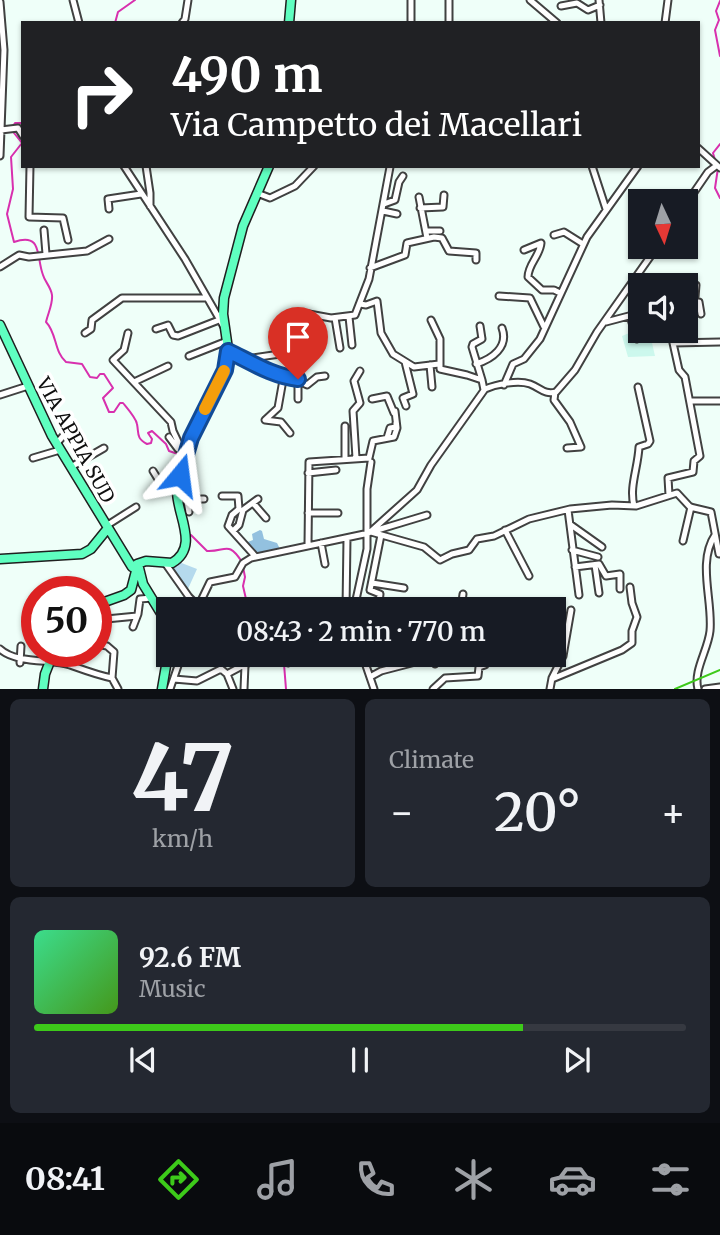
<!DOCTYPE html>
<html lang="en">
<head>
<meta charset="utf-8">
<style>
  :root { --surface:#171b24; --page:#242831; --text:#f1f3f6; --muted:#9ea1a6; --line:#363941; --accent:#3dca1a }
  body { margin:0; font-family:Merriweather,serif; background:var(--page); color:var(--text); height:100vh; display:flex; flex-direction:column; font-size:26px; white-space:nowrap }
  * { box-sizing:border-box; margin:0 }
  p { font-size:23px; color:var(--muted) }
  .icon { flex:none; width:38px; height:38px; fill:none; stroke:currentColor; stroke-width:2; stroke-linecap:round; stroke-linejoin:round }
  .map { position:relative; height:689px; overflow:hidden }
  .details { display:flex; flex-direction:column; gap:10px; padding:10px; background:#0d0f14; flex:1 }
  .details>* { flex:none }
  .top-card { position:absolute; left:21px; top:21px; width:679px; height:147px; border-radius:0px; box-shadow:0 2px 5px #0004; background:#202124; color:#fff; overflow:hidden }
  .needle { width:46px; rotate:176deg }
  .controls { position:absolute; left:628px; top:189px; display:grid; gap:14px }
  .controls a { display:grid; place-items:center; width:70px; height:70px; border-radius:0px; background:var(--surface); box-shadow:0 2px 5px #0004; font-size:35px }
  .speed { position:absolute; left:21px; top:576px; display:flex; gap:14px; font-size:35px; font-weight:700; text-align:center }
  .speed>* { display:grid; place-content:center; width:91px; height:91px; border-radius:50%; background:var(--surface); box-shadow:0 2px 5px #0004; line-height:1 }
  .speed .limit { border:10px solid #d22; background:#fff; color:#111 }
  .pin { position:absolute; display:grid; place-items:center; width:60px; height:60px; color:#fff; margin:-72px -30px; border-radius:50% 50% 50% 0; rotate:-45deg; box-shadow:0 0 7px #0007 }
  .pin .icon { rotate:45deg }
  .me { position:absolute; width:77px; margin:-38px; rotate:16deg; stroke-linejoin:round; filter:drop-shadow(0 0 5px #0008) }
  .turn { display:flex; align-items:center; gap:24px; height:147px; padding:0 35px; font-size:32px }
  .turn .icon { width:91px; height:91px; stroke-width:2.5 }
  .turn b { display:block; font-size:49px; line-height:60px }
  .big { font-size:52px; font-weight:600; line-height:1.1 }
  .details .tile { flex:1; display:flex; flex-direction:column; justify-content:center; gap:10px; min-width:0; padding:0 24px; border-radius:10px; background:var(--page) }
  .details .dial { align-items:center; gap:0 }
  .dial b { font-size:91px; line-height:1 }
  .song { display:flex; align-items:center; gap:21px }
  .cover { width:84px; height:84px; border-radius:10px; background:linear-gradient(135deg,hsl(150 70% 55%),hsl(100 70% 35%)) }
  .played { height:7px; border-radius:4px; background:linear-gradient(90deg,var(--accent) 75%,var(--line) 75%) }
  .keys { display:flex; justify-content:space-around; direction:ltr }
  .heat { display:flex; justify-content:space-between; align-items:center; font-size:38px; direction:ltr }
  .details .tiles { flex:1; display:grid; gap:10px; grid-template-columns:1fr 1fr }
  .tile:last-child { grid-column:span 2 }
  .trip { position:absolute; left:156px; top:597px; width:410px; height:70px; border-radius:0px; background:var(--surface); box-shadow:0 2px 5px #0004; font-weight:600; line-height:70px; text-align:center }
  .menu { display:flex; height:112px; justify-content:space-around; align-items:center; background:#090b0e; color:var(--muted) }
  .menu .icon { width:49px; height:49px }
  .menu .current { color:var(--accent) }
  .menu b { font-size:32px; color:var(--text) }
  .map>svg:first-child { display:block }
  .farmland { fill:#ccf8ed }
  .green { fill:#b5daed }
  .forest { fill:#93c1df }
  .lines { fill:none; stroke-linecap:round; stroke-linejoin:round }
  .stream { stroke:#d830ae; stroke-width:2 }
  .minor-casing { stroke:#414141; stroke-width:9 }
  .major-casing { stroke:#1f1f1f; stroke-width:11 }
  .minor { stroke:#fff; stroke-width:5 }
  .major { stroke:#5fffc0; stroke-width:8 }
  .rail { stroke:#3dca1a; stroke-width:2 }
  .route-casing { stroke:#114b97; stroke-width:18 }
  .route { stroke:#1a73e8; stroke-width:12 }
  .slow { stroke:#f59e0b; stroke-width:12 }
  .labels { text-anchor:middle; dominant-baseline:central; stroke-width:7; stroke-linejoin:round; paint-order:stroke }
  .street-label { font-size:19px; fill:#0e0e0e; stroke:#fff }
</style>
</head>
<body>
<div class="map">
<svg width="720" height="689" viewBox="0 0 720 689">
  <rect width="100%" height="100%" fill="#effff9"/>
  <path class="farmland" d="M 634,331 L 636,339 L 650,334 L 655,356 L 628,357 L 622,336 Z"/>
  <path class="green" d="M 179,562 L 197,569 L 187,591 L 171,571 Z"/>
  <path class="forest" d="M 260,530 L 262,531 L 264,539 L 277,543 L 280,549 L 255,555 L 245,543 L 253,540 L 252,534 Z"/>
  <g class="lines">
    <path class="stream" d="M 720,1 L 716,11 L 719,20 L 715,30 L 720,56
      M 115,23 L 118,12 L 135,0
      M 23,123 L 15,123 L 13,126 L 14,133 L 22,143 L 11,157 L 13,189 L 7,214 L 14,242 C 43,232 36,257 43,275 C 45,282 51,287 52,295 C 53,304 48,313 46,322 C 57,333 54,352 66,362 L 82,364 L 90,377 L 97,378 L 100,374 L 104,374 L 113,388 L 103,398 L 109,412 L 114,412 L 120,403 L 123,403 C 127,408 136,418 137,424 C 139,434 136,438 147,444 L 151,443 L 152,439 L 148,433 L 152,431 L 166,444 L 169,451 L 181,455
      M 715,160 L 713,153 L 720,144
      M 718,168 L 715,188 L 720,198
      M 174,482 L 177,468
      M 191,535 L 207,551 C 226,552 228,540 242,562
      M 242,609 L 246,599 L 243,586 L 245,577 L 243,567
      M 278,654 L 284,664 L 286,689"/>
    <g class="minor-casing">
      <path id="minor" d="M 73,0 L 79,23
        M 530,0 L 557,23
        M 599,0 L 601,23
        M 0,2 L 4,50 L 0,156
        M 561,6 L 577,3 L 588,10 L 600,5
        M 182,23 L 185,19 L 188,0
        M 411,23 L 411,0
        M 449,23 L 449,0
        M 665,23 L 668,0
        M 1,130 L 18,128 L 23,136
        M 698,148 L 720,168
        M 30,166 L 29,217 L 63,218 L 68,240
        M 124,166 L 185,259 L 224,327
        M 146,166 L 150,193 L 150,206
        M 592,166 L 606,209
        M 257,193 L 270,198 L 295,186 L 314,166
        M 419,197 L 427,238
        M 384,204 L 395,200 L 399,182 L 403,176
        M 686,204 L 708,172 L 716,166
        M 420,208 L 443,207 L 444,195
        M 109,209 L 108,199 L 141,194
        M 383,211 L 397,214
        M 44,230 L 46,254
        M 426,231 L 440,231
        M 554,235 L 564,232 L 583,244
        M 524,250 L 541,243 C 540,256 528,264 528,277 L 542,290 L 554,290 L 560,293
        M 0,267 L 19,255 L 29,257 L 87,251 L 109,239
        M 370,268 L 405,255 L 407,243 L 434,237 L 442,238 L 449,251 L 476,253 L 476,260
        M 499,296 L 530,298 L 544,327
        M 691,301 L 695,297 L 696,285
        M 686,302 L 699,302 L 701,314
        M 360,304 L 366,305 L 377,301 L 381,333 L 393,354 L 414,367 L 439,364
        M 630,316 L 637,339
        M 349,317 L 352,345
        M 335,318 L 340,348
        M 431,320 L 440,339 L 440,369 L 467,375 L 482,380 L 484,390
        M 606,322 L 640,313
        M 480,326 L 482,339 L 473,344 L 472,347 L 482,380
        M 156,329 L 168,325 L 173,335 L 178,336 L 219,320
        M 298,331 L 307,355
        M 85,333 L 91,329 L 92,320 L 122,298 L 206,298
        M 128,333 L 124,350 L 113,360 L 171,422 L 173,431 L 182,450 L 187,451
        M 228,351 L 245,359 L 280,354 L 309,314 L 331,318 L 355,315 L 369,279 L 390,167
        M 189,356 L 227,341
        M 245,359 C 253,365 276,376 286,378 C 295,380 299,380 307,385 L 317,377 L 325,376
        M 405,362 L 413,394 L 403,398 L 406,406
        M 476,364 C 492,359 509,347 502,328
        M 430,365 L 432,387
        M 283,380 L 278,408 L 265,420 L 281,422 L 290,433
        M 293,380 L 298,383 L 298,399
        M 134,382 L 168,366
        M 504,385 L 513,364 L 524,359 L 540,339 L 587,237 L 638,166
        M 555,392 L 554,400 L 570,422 L 581,447 L 567,448
        M 0,395 L 28,386
        M 372,399 L 387,396 L 394,413
        M 690,401 L 720,401
        M 345,426 L 345,459
        M 169,437 L 178,449 L 182,450
        M 387,438 L 390,428 L 396,427 L 396,423
        M 57,443 L 71,427
        M 33,458 L 60,450
        M 356,458 L 353,411 L 360,403 L 354,381 L 360,371
        M 71,467 L 104,448
        M 153,471 L 164,489
        M 308,473 L 336,470
        M 158,480 L 164,479 L 177,493
        M 177,489 L 185,490 L 189,512
        M 669,495 L 668,478 L 693,472 L 694,461 L 700,456 L 685,377 L 679,370 L 673,343 L 720,342
        M 222,496 L 238,496 L 239,509 L 232,515 L 228,526 L 255,556
        M 187,499 L 204,499
        M 253,503 L 266,518
        M 634,506 C 629,487 638,468 639,447 L 648,444 L 650,441 L 638,387
        M 568,510 L 579,595
        M 308,513 L 338,513
        M 571,525 L 602,547
        M 106,526 L 136,507
        M 505,530 L 529,576
        M 233,531 L 239,525 L 243,510 L 258,499
        M 374,531 L 427,515
        M 371,532 L 424,547 L 440,560 L 452,554 L 469,550 L 477,539 L 494,536 L 529,519 L 570,509 L 612,505 L 636,506 L 677,493 L 690,507 L 711,512 L 719,554
        M 683,541 L 691,507
        M 321,543 L 325,564
        M 308,545 L 309,462 L 369,458 L 373,441 L 394,437 L 397,428 L 395,411
        M 572,550 L 598,557
        M 165,563 L 189,597 L 198,606
        M 595,565 L 599,593
        M 575,567 L 599,564 L 606,576 L 620,574 L 620,589
        M 372,583 L 404,588
        M 379,603 L 380,594 L 370,590 L 381,535
        M 306,606 L 307,609
        M 197,609 L 210,582 L 235,577 L 243,563 L 251,558 L 369,533 L 417,490 L 431,465 L 485,389 C 497,384 518,380 530,384 C 541,388 544,395 556,392 L 575,370 L 597,332 L 657,247
        M 346,609 L 347,538
        M 354,609 L 367,549 L 367,489 L 371,462
        M 461,609 L 463,594
        M 96,620 L 137,616
        M 29,627 L 37,621
        M 133,627 L 138,614 L 140,599 L 152,598
        M 96,644 L 107,646 L 114,652 L 112,678
        M 0,649 C 16,664 51,659 70,665 C 84,670 97,675 112,678 L 118,689
        M 285,654 L 288,663
        M 362,654 L 374,689
        M 450,654 L 453,657 L 455,654
        M 20,663 L 21,646
        M 66,664 L 72,651
        M 435,664 L 434,656 L 437,654
        M 227,674 L 242,666
        M 370,677 L 381,671 L 427,659 L 434,654
        M 174,679 L 197,681 L 221,669 L 227,674 L 233,689
        M 552,679 L 622,650 L 632,643 L 632,631 L 637,617 L 632,603 L 630,587
        M 170,689 L 182,654
        M 244,689 L 245,665 L 262,654
        M 433,689 L 445,678 L 478,676 L 479,667 L 485,665 L 488,654
        M 550,689 L 552,678 L 563,656 L 571,610
        M 698,689 C 693,671 708,650 710,631 C 713,601 697,562 715,535
        M 705,689 L 720,687"/>
    </g>
    <g class="major-casing">
      <path id="major" d="M 289,23 L 291,0
        M 0,325 L 52,436 L 132,567
        M 0,559 L 82,554 L 91,549 L 108,528
        M 137,564 L 146,561 L 172,563 C 201,546 175,513 177,488 C 181,441 213,405 227,362 L 228,349 L 223,314 L 224,298 L 243,226 L 269,166
        M 139,568 L 143,584 L 165,620 L 167,660 L 162,689
        M 96,605 L 124,595 L 131,590 L 136,571 L 140,574
        M 43,689 L 45,674 L 54,651"/>
    </g>
    <use href="#minor" class="minor"/>
    <use href="#major" class="major"/>
    <path class="rail" d="M 675,689 L 720,670"/>
  </g>
  <g class="lines">
    <g class="route-casing">
      <path id="route" d="M 180,475 L 191,438 L 225,370 L 228,351 C 251,362 272,376 298,379"/>
    </g>
    <use href="#route" class="route"/>
    <path class="slow" d="M 205,409 L 224,371"/>
  </g>
  <g class="labels">
    <g class="street-label">
      <text transform="translate(76 440) rotate(61)">VIA APPIA SUD</text>
    </g>
  </g>
</svg>
<div class="controls">
<a><svg class="needle" viewBox="-14 -14 28 28"><path d="M0-13l5 13h-10z" fill="#e53935"/><path d="M0 13l5-13h-10z" fill="#9ea1a6"/></svg></a>
<a><svg class="icon" aria-label="sound" viewBox="0 0 24 24"><path d="M4 9h4l5-4v14l-5-4H4zM17 9q2 3 0 6"/></svg></a>
</div>
<div class="speed"><div class="limit">50</div></div>
<div class="pin" style="left:298px;top:379px;background:#d93025"><svg class="icon" aria-label="arrive" viewBox="0 0 24 24"><path d="M6 21V4h12l-3 4 3 4H6"/></svg></div>
<svg class="me" style="left:180px;top:475px" viewBox="-20 -20 40 40"><path d="M0-17L14 15 0 8-14 15z" fill="#1a73e8" stroke="#fff" stroke-width="4"/></svg>
<div class="trip">08:43 · 2 min · 770 m</div>
<div class="top-card">
<div class="turn"><svg class="icon" aria-label="right" viewBox="0 0 24 24"><path d="M7 20v-9h11M14 6l5 5-5 5"/></svg><div><b>490 m</b>Via Campetto dei Macellari</div></div>
</div>
</div>
<section class="details">
<div class="tiles">
<div class="tile dial"><b>47</b><p>km/h</p></div>
<div class="tile"><p>Climate</p>
<div class="heat"><a>−</a><b class="big">20°</b><a>+</a></div>
</div>
<div class="tile">
<div class="song"><i class="cover"></i><div><b>92.6 FM</b><p>Music</p></div></div>
<div class="played"></div>
<div class="keys"><svg class="icon" aria-label="previous" viewBox="0 0 24 24"><path d="M18 5L8 12l10 7zM5 5v14"/></svg><svg class="icon" aria-label="pause" viewBox="0 0 24 24"><path d="M8 5v14M16 5v14"/></svg><svg class="icon" aria-label="next" viewBox="0 0 24 24"><path d="M6 5l10 7-10 7zM19 5v14"/></svg></div>
</div>
</div>
</section>
<nav class="menu">
<b>08:41</b>
<svg class="icon current" aria-label="directions" viewBox="0 0 24 24"><path d="M12 3l9 9-9 9-9-9zM9 14v-3h6M13 9l2 2-2 2"/></svg>
<svg class="icon" aria-label="music" viewBox="0 0 24 24"><path d="M9 18V5l10-2v13"/><circle cx="6" cy="18" r="3"/><circle cx="16" cy="16" r="3"/></svg>
<svg class="icon" aria-label="phone" viewBox="0 0 24 24"><path d="M5 4h4l2 5-3 2q2 4 5 5l2-3 5 2v4C11 20 4 13 5 4z"/></svg>
<svg class="icon" aria-label="climate" viewBox="0 0 24 24"><path d="M12 3v18M4 7l16 10M4 17L20 7"/></svg>
<svg class="icon" aria-label="car" viewBox="0 0 24 24"><path d="M5 17H2v-5l4-1 3-4h7l3 4 3 1v5h-3M9 17h6M6 11h13"/><circle cx="7" cy="17" r="2"/><circle cx="17" cy="17" r="2"/></svg>
<svg class="icon" aria-label="filters" viewBox="0 0 24 24"><path d="M4 7h16M4 17h16"/><circle cx="9" cy="7" r="2"/><circle cx="15" cy="17" r="2"/></svg>
</nav>
</body>
</html>
